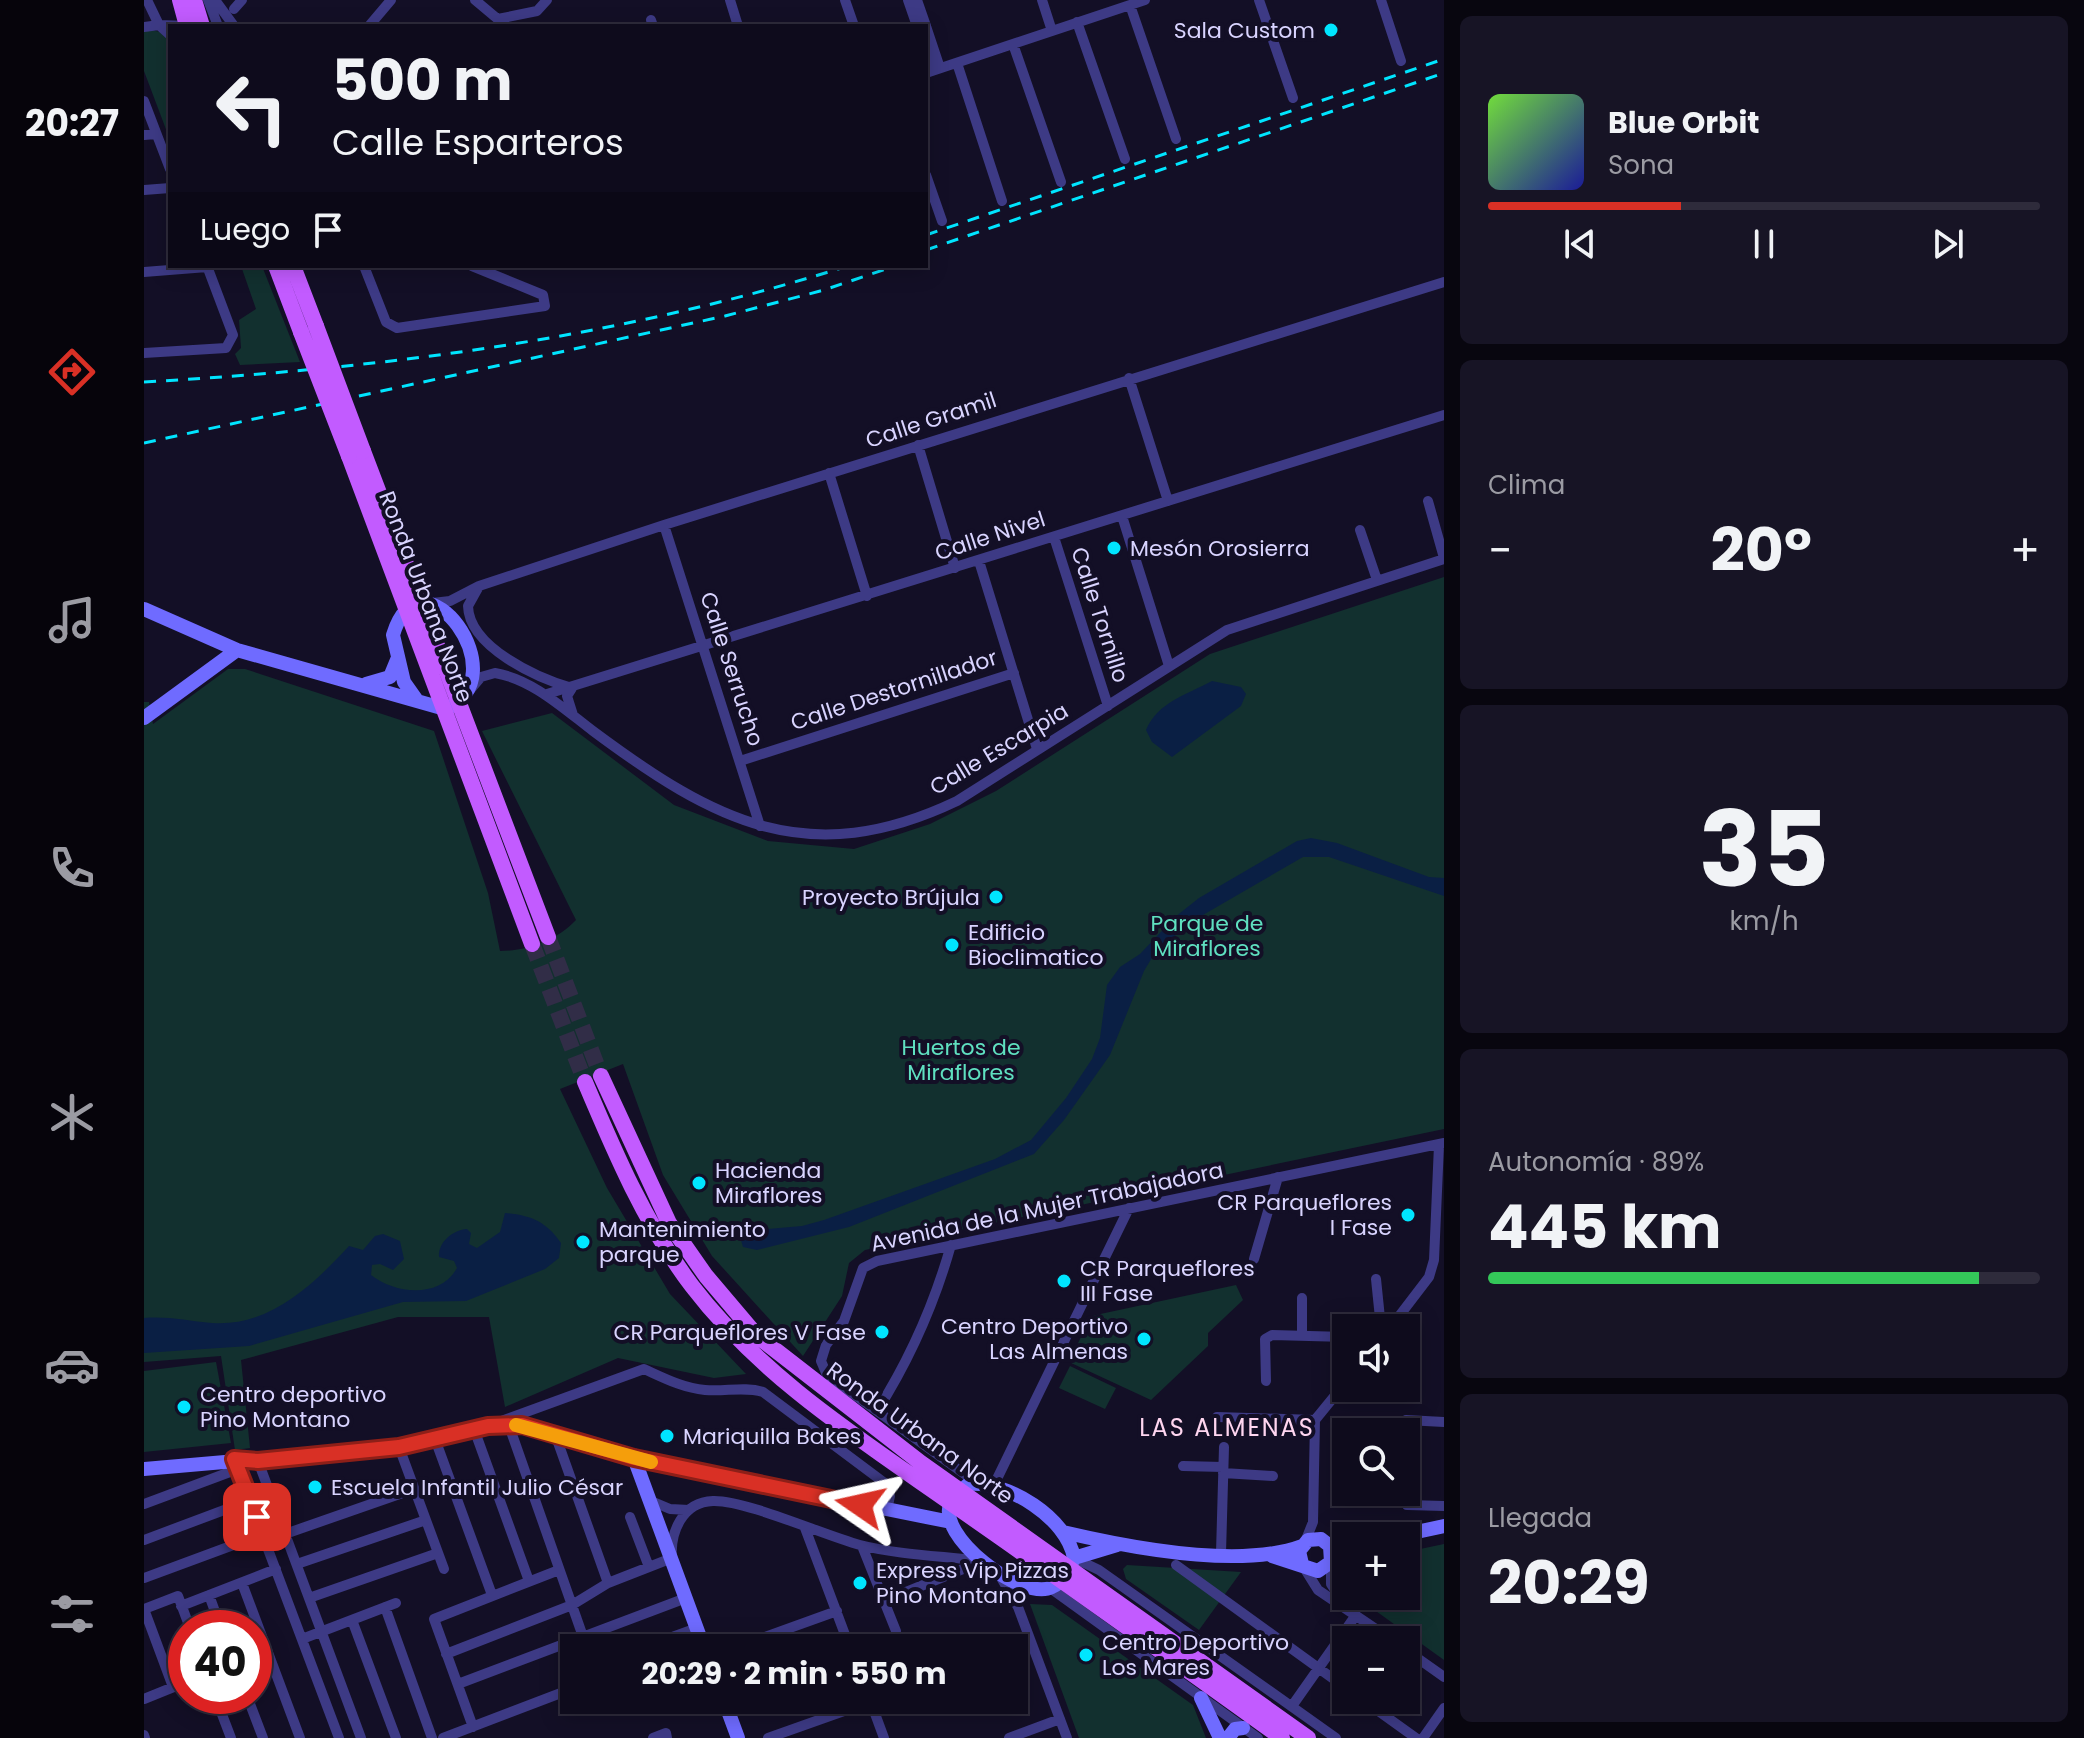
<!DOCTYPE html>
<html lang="es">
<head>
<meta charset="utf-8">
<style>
  :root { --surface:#0e0b1c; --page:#171425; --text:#f1f3f6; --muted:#9b9ba3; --line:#2e2b3b; --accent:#d93025 }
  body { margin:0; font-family:Poppins,sans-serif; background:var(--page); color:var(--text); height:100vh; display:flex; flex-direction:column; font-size:30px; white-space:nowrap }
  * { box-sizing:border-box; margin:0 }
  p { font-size:26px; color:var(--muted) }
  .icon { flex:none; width:44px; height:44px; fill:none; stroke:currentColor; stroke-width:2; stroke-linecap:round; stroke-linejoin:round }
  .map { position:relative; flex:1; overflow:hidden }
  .panel { display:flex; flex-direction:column; gap:16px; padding:16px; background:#08060f; width:640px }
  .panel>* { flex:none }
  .guide { position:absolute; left:24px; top:24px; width:760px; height:244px; border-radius:0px; box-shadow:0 4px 20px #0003,0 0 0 2px var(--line); background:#0e0b1c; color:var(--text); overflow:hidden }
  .fabs { position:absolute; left:1188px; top:1314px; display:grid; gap:16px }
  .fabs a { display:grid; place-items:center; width:88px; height:88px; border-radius:0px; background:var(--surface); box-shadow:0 4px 20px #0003,0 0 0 2px var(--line); font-size:40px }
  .speed { position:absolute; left:24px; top:1610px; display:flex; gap:16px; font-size:40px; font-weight:700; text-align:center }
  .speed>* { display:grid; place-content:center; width:104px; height:104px; border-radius:50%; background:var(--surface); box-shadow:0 4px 20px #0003,0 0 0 2px var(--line); line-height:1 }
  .speed .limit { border:12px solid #d22; background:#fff; color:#111 }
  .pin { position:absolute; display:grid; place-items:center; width:68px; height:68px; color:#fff; margin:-34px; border-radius:16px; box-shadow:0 4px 12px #0006 }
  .me { position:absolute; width:88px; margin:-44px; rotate:281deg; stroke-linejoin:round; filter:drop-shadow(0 0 6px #0008) }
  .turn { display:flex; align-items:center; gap:28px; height:168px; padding:0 32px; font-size:36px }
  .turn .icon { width:104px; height:104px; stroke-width:2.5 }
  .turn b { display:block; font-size:56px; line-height:68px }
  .then { display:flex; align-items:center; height:76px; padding:0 32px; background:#0003; gap:16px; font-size:30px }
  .big { font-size:60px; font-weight:700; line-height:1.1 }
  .panel .widget { flex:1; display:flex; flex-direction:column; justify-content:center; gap:12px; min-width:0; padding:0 28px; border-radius:12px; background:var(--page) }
  .panel .dial { align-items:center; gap:0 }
  .dial b { font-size:104px; line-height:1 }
  .song { display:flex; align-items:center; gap:24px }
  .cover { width:96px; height:96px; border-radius:12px; background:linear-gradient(135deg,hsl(100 70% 55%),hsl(240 70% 35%)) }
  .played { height:8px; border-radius:4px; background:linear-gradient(90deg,var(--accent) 35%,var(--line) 35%) }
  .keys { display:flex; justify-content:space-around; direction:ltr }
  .heat { display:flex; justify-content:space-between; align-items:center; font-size:44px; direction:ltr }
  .charge { height:12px; border-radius:6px; background:linear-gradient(90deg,#34c759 89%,var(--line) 0) }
  .trip { position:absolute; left:416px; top:1634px; width:468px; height:80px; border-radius:0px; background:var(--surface); box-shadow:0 4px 20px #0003,0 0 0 2px var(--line); font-weight:700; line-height:80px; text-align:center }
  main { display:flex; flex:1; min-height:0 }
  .tab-bar { display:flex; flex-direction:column; width:144px; justify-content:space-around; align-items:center; background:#06040b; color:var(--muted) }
  .tab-bar .icon { width:56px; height:56px }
  .tab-bar .current { color:var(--accent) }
  .tab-bar b { font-size:36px; color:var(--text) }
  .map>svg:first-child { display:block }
  .green { fill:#12302f }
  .water { fill:#0a1f44 }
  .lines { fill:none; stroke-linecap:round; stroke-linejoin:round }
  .primary-tunnel { stroke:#312d47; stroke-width:16; stroke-dasharray:16 8; stroke-linecap:butt }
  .street { stroke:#3d3a85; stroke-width:10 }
  .secondary { stroke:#6f6bff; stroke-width:14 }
  .primary { stroke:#c25bff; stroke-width:16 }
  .rail { stroke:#00e5ff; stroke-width:3; stroke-dasharray:12 10; stroke-linecap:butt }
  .primary-bridge { stroke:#c25bff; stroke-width:16 }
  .route-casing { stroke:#8d1f18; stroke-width:20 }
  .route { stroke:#d93025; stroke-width:14 }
  .slow { stroke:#f59e0b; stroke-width:14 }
  .poi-dot { fill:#00e5ff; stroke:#130f26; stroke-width:3 }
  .labels { text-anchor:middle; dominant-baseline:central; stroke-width:8; stroke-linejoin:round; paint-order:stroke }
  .poi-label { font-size:22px; fill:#d9d4ff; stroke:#130f26; text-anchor:start }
  .street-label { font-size:22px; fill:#d9d4ff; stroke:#130f26 }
  .park-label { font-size:22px; fill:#5fe0c0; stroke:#130f26 }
  .neighbourhood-label { font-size:24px; letter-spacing:2px; fill:#ffd6f0; stroke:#130f26 }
</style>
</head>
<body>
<main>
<nav class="tab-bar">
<b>20:27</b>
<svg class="icon current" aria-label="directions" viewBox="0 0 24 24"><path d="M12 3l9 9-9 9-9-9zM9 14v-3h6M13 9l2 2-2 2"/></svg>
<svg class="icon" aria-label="music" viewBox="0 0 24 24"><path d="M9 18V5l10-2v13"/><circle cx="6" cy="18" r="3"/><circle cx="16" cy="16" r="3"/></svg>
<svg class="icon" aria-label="phone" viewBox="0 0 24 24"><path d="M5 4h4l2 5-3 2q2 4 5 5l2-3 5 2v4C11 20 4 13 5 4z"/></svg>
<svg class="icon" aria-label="climate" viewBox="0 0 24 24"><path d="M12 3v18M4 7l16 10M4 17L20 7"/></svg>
<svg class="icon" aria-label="car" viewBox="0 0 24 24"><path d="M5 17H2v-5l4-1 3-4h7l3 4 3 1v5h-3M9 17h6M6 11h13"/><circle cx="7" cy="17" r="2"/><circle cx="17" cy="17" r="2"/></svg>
<svg class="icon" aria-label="filters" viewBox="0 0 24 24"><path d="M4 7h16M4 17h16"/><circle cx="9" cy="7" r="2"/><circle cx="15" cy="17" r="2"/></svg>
</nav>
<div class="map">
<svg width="1300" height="1738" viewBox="0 0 1300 1738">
  <rect width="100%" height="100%" fill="#130f26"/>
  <path class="green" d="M 6,30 L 17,32 L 26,40 L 26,140 L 0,71 L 0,32 Z
    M 97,266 L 118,266 L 156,362 L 96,365 L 91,354 L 97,348 L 95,320 L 112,309 Z
    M 1300,577 L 1300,1129 L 721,1250 L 705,1263 L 698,1296 L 659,1356 L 568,1256 L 519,1175 L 479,1064 L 416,1089 L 463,1188 L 526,1294 L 602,1374 L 570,1378 L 474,1358 L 361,1407 L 345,1317 L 254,1317 L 97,1360 L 106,1448 L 91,1450 L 77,1356 L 0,1362 L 0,702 L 5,702 L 9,724 L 84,669 L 101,669 L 290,731 L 344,893 L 356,951 C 384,951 413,940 432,920 L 338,731 L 408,713 L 530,805 L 624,841 L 710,849 L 786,824 L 852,791 L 1066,654 Z
    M 1092,1285 L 1099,1300 L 1064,1333 L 1064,1346 L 1007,1400 L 925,1362 L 947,1316 Z
    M 72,1362 L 87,1443 L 0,1452 L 0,1371 Z
    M 926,1366 L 972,1388 L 961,1409 L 915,1388 Z
    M 1300,1544 L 1300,1660 L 1211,1596 L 1262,1596 L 1262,1552 Z
    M 983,1565 L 1097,1572 L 1055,1630 L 982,1579 L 979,1569 Z
    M 886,1604 L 908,1605 L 1049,1705 L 1062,1738 L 935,1738 Z"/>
  <path class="water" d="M 1068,681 L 1097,687 L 1102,694 L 1097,706 L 1028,757 L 1008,742 L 1002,730 C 1014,702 1042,695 1068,681 Z
    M 1167,838 L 1193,843 L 1285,877 L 1300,878 L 1300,896 L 1185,857 L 1159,857 L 1052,919 L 1012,951 L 1000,971 L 966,1055 L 920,1120 L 890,1154 L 705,1227 L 613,1250 L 599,1247 L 596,1237 L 602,1231 L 658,1226 L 680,1220 L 851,1159 L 887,1140 L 922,1098 L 948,1059 L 956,1038 L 963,985 L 976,967 L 996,954 L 1031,917 L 1055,898 L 1153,841 Z
    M 361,1213 C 386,1215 402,1221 417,1243 L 415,1258 L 401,1269 L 322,1301 L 259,1302 L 105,1346 L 0,1353 L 0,1318 C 24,1316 44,1321 68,1323 C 126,1327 170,1284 205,1246 L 219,1250 L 231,1236 L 239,1234 L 256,1241 L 260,1259 L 249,1270 L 236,1264 L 228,1265 L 227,1275 C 251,1294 296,1299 313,1268 L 310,1261 L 295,1257 C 294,1242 309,1230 323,1229 L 327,1233 L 325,1244 L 333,1248 L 356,1232 Z"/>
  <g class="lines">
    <path class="primary-tunnel" d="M 404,937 L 457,1076
      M 388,944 L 441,1082"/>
    <path class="street" d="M 3,0 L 15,25 L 44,26
      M 64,0 L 74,26
      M 71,0 L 90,26
      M 331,0 L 362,26
      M 586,0 L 594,26
      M 701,0 L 710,26
      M 764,0 L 773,26
      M 773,0 L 782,26
      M 898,0 L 908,31
      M 1115,0 L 1149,98
      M 1237,0 L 1257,61
      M 986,5 L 1032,139
      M 90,9 L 98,0
      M 354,19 L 393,11 L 403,0
      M 507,20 L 509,26
      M 933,22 L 981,159
      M 225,26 L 247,0
      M 782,26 L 796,68
      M 0,27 L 15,25 L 26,35
      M 869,44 L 917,182
      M 782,54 L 788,71
      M 813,63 L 858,201
      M 782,73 L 1001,0
      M 0,101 L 26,169
      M 0,135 L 12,134
      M 782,175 L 798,221
      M 0,190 L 26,188
      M 220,266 L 242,322 L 253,328 L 401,306 L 399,295 L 328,266
      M 0,272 L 63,267
      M 0,353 L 82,348 L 89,335 L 63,266
      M 985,378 L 1024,501
      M 774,445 L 811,568
      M 685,473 L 723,596
      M 1284,501 L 1300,558
      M 978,516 L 1025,666
      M 520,525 L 616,826
      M 1216,530 L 1233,580
      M 910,537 L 964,706
      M 835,561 L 893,749
      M 334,588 L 324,606 C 325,647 393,678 428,688 L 423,696 L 429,715
      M 289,603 L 306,601 L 335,586 L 520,525 L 1300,282
      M 326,690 L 337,677 L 351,673 C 388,679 420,709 449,731 C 570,821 664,872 813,801 L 1083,630 L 1300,559
      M 403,694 L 1300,415
      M 596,761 L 870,673
      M 1110,1259 L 1134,1177
      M 1232,1279 L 1237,1328
      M 1246,1328 L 1285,1277 L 1290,1260 L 1295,1145
      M 1158,1335 L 1158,1298
      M 1122,1381 L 1121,1339 L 1128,1335 L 1202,1337
      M 733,1411 C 766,1359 790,1305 807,1245
      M 1073,1417 L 1171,1420
      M 363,1420 L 443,1648
      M 1262,1420 L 1300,1422
      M 352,1423 L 500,1369 C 520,1378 539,1388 561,1390 C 581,1392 600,1386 619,1392 L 742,1484 L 746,1496 L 743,1510
      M 330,1429 L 385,1581
      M 411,1434 L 464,1583
      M 1200,1435 L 1202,1436
      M 291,1439 L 348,1595
      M 255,1447 L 300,1569
      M 90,1459 L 195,1738
      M 114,1461 L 217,1738
      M 1039,1466 L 1079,1467
      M 1079,1473 L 1129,1476
      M 833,1483 L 683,1375 L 677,1361 L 682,1345 L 700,1321 L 719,1268 L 733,1261 L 1300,1143
      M 1262,1484 L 1263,1505 L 1300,1506
      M 850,1485 L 985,1208
      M 507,1501 L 526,1509 L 545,1510
      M 0,1504 L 94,1469
      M 486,1517 L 505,1567
      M 661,1528 L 706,1648
      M 141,1534 L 270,1489
      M 0,1540 L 107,1500
      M 1161,1542 L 1169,1522 L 1171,1420 L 1202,1382
      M 718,1546 L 752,1631
      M 1077,1553 L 1080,1447
      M 930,1558 L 955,1570 L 1192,1738
      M 1187,1562 L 1187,1584 L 1199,1602
      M 153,1564 L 282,1520
      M 1032,1565 L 1202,1688
      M 1159,1566 L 1174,1590 L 1248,1640
      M 855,1574 L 874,1607 L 923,1738
      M 0,1578 L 119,1534
      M 98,1583 L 156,1738
      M 906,1588 L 1114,1738
      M 65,1595 L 77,1628
      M 165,1598 L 294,1553
      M 740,1601 L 836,1562
      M 37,1606 L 132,1569
      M 241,1607 L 288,1738
      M 208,1620 L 252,1738
      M 158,1639 L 252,1603
      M 498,1648 L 553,1628
      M 590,1648 L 693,1611
      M 866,1648 L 886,1640
      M 1262,1650 L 1300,1677
      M 302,1654 L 428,1605 L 464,1583 L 528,1558 C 526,1533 538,1502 569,1501 C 602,1500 679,1535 716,1545 C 755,1555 798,1556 838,1561
      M 314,1684 L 542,1598
      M 29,1687 L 0,1609 L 34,1596 L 46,1628
      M 71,1696 L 87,1738
      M 103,1696 L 119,1738
      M 0,1699 L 42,1682
      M 726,1700 L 740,1738
      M 1219,1700 L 1272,1738
      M 1148,1706 L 1212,1615
      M 329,1727 L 290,1619 L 415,1570
      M 0,1735 L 1,1738
      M 299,1738 L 430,1688
      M 509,1738 L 522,1733 L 523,1738
      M 624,1738 L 700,1711
      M 865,1738 L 916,1719
      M 1279,1738 L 1300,1708"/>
    <path class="secondary" d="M 0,609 L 93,650 L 301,709 C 377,679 277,542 249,635 L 260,682 L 272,699
      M 222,684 L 246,677 L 253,660
      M 0,718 L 93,650
      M 490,1458 L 560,1648
      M 0,1469 L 255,1447 L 344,1426 L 378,1425 L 490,1458 L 807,1522
      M 825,1484 C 864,1481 923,1518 930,1558 C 925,1569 919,1582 908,1587 C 878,1602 790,1535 807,1502 C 811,1495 819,1489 825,1484 Z
      M 919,1532 C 983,1547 1096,1569 1158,1546
      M 1254,1536 L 1300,1526
      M 1128,1556 L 1174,1571 L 1187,1562 L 1186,1546 L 1177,1539 L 1164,1540 L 1155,1551 L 1158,1564
      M 930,1558 L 973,1545
      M 1188,1559 L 1202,1551
      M 1057,1698 L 1076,1738
      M 580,1700 L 594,1738
      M 1084,1738 L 1091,1729 L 1099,1728"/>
    <path class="primary" d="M 36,0 L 43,26
      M 50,0 L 58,26
      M 132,266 L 157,332
      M 149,266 L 172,326
      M 219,451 L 404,937
      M 205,456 L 388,944
      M 457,1076 L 525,1223 L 562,1276 L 612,1335 L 777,1463 L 1164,1738
      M 441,1082 C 471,1153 501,1224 548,1286 C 619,1379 722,1443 817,1510 C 925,1585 1032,1662 1138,1738"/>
    <path class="rail" d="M 782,235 L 1300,59
      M 782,250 L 1300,73
      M 0,382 C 243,368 471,339 704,266
      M 0,443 L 581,316 L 680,290 L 751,266"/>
    <path class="primary-bridge" d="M 172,326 L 219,451
      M 157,332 L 205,456"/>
  </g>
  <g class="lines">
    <g class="route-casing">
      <path id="route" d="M 113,1517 L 90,1459 L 114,1461 L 255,1447 L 344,1426 L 378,1425 L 490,1458 L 716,1505"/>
    </g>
    <use href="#route" class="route"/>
    <path class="slow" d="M 372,1425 L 507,1462"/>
  </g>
  <g class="poi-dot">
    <circle cx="1187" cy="30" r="8"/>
    <circle cx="970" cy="548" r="8"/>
    <circle cx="852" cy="897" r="8"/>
    <circle cx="808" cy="945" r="8"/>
    <circle cx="555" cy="1183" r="8"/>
    <circle cx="1264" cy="1215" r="8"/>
    <circle cx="439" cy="1242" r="8"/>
    <circle cx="920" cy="1281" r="8"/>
    <circle cx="738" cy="1332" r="8"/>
    <circle cx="1000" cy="1339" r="8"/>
    <circle cx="40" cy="1407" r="8"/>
    <circle cx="523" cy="1436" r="8"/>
    <circle cx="171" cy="1487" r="8"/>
    <circle cx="716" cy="1583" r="8"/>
    <circle cx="942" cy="1655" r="8"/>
  </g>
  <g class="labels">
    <g class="poi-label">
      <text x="1171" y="30" text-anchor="end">Sala Custom</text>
      <text x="986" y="548">Mesón Orosierra</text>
      <text x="836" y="897" text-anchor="end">Proyecto Brújula</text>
      <text x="824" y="932">Edificio<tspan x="824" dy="25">Bioclimatico</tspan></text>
      <text x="571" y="1170">Hacienda<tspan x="571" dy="25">Miraflores</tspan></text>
      <text x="1248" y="1202" text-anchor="end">CR Parqueflores<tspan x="1248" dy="25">I Fase</tspan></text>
      <text x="455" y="1229">Mantenimiento<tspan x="455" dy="25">parque</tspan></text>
      <text x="936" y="1268">CR Parqueflores<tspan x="936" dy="25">III Fase</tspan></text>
      <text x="984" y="1326" text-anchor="end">Centro Deportivo<tspan x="984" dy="25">Las Almenas</tspan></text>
      <text x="722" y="1332" text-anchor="end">CR Parqueflores V Fase</text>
      <text x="56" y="1394">Centro deportivo<tspan x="56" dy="25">Pino Montano</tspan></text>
      <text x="539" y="1436">Mariquilla Bakes</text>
      <text x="187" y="1487">Escuela Infantil Julio César</text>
      <text x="732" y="1570">Express Vip Pizzas<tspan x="732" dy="25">Pino Montano</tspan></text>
      <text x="958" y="1642">Centro Deportivo<tspan x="958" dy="25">Los Mares</tspan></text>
    </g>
    <g class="street-label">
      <text transform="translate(787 420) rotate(-18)">Calle Gramil</text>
      <text transform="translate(846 536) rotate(-18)">Calle Nivel</text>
      <text transform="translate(282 597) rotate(69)">Ronda Urbana Norte</text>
      <text transform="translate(956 615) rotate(72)">Calle Tornillo</text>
      <text transform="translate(588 669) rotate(72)">Calle Serrucho</text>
      <text transform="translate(750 690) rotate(-18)">Calle Destornillador</text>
      <text transform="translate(855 749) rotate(-31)">Calle Escarpia</text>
      <text transform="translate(903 1207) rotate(-12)">Avenida de la Mujer Trabajadora</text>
      <text transform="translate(776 1433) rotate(36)">Ronda Urbana Norte</text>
    </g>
    <g class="park-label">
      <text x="1063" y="923">Parque de<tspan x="1063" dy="25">Miraflores</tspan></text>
      <text x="817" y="1047">Huertos de<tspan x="817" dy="25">Miraflores</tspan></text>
    </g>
    <g class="neighbourhood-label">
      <text x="1083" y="1427">LAS ALMENAS</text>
    </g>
  </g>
</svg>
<div class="fabs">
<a><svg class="icon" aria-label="sound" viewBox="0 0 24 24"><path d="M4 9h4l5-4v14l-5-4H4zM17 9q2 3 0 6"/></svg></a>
<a><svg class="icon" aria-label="search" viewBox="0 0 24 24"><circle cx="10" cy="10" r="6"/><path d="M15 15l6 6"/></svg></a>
<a>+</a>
<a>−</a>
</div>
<div class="speed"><div class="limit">40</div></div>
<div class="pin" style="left:113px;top:1517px;background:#d93025"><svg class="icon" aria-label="arrive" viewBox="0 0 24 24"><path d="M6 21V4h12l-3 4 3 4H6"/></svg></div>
<svg class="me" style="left:716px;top:1505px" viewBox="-20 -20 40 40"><path d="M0-17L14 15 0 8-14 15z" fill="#d93025" stroke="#fff" stroke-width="4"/></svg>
<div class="trip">20:29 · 2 min · 550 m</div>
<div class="guide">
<div class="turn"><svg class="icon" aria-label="left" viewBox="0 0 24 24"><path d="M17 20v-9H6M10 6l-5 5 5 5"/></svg><div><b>500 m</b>Calle Esparteros</div></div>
<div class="then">Luego<svg class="icon" aria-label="arrive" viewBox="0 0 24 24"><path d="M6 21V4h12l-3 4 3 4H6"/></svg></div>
</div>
</div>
<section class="panel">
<div class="widget">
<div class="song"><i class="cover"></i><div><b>Blue Orbit</b><p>Sona</p></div></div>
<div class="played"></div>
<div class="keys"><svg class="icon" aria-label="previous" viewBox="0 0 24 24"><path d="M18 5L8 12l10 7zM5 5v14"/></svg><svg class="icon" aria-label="pause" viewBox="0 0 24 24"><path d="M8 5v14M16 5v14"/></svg><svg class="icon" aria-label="next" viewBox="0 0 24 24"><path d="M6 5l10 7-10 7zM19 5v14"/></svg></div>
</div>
<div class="widget"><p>Clima</p>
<div class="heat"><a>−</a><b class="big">20°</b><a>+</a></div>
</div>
<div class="widget dial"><b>35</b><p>km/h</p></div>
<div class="widget"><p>Autonomía · 89%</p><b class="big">445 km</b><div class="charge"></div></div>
<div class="widget"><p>Llegada</p><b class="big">20:29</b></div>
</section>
</main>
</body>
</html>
